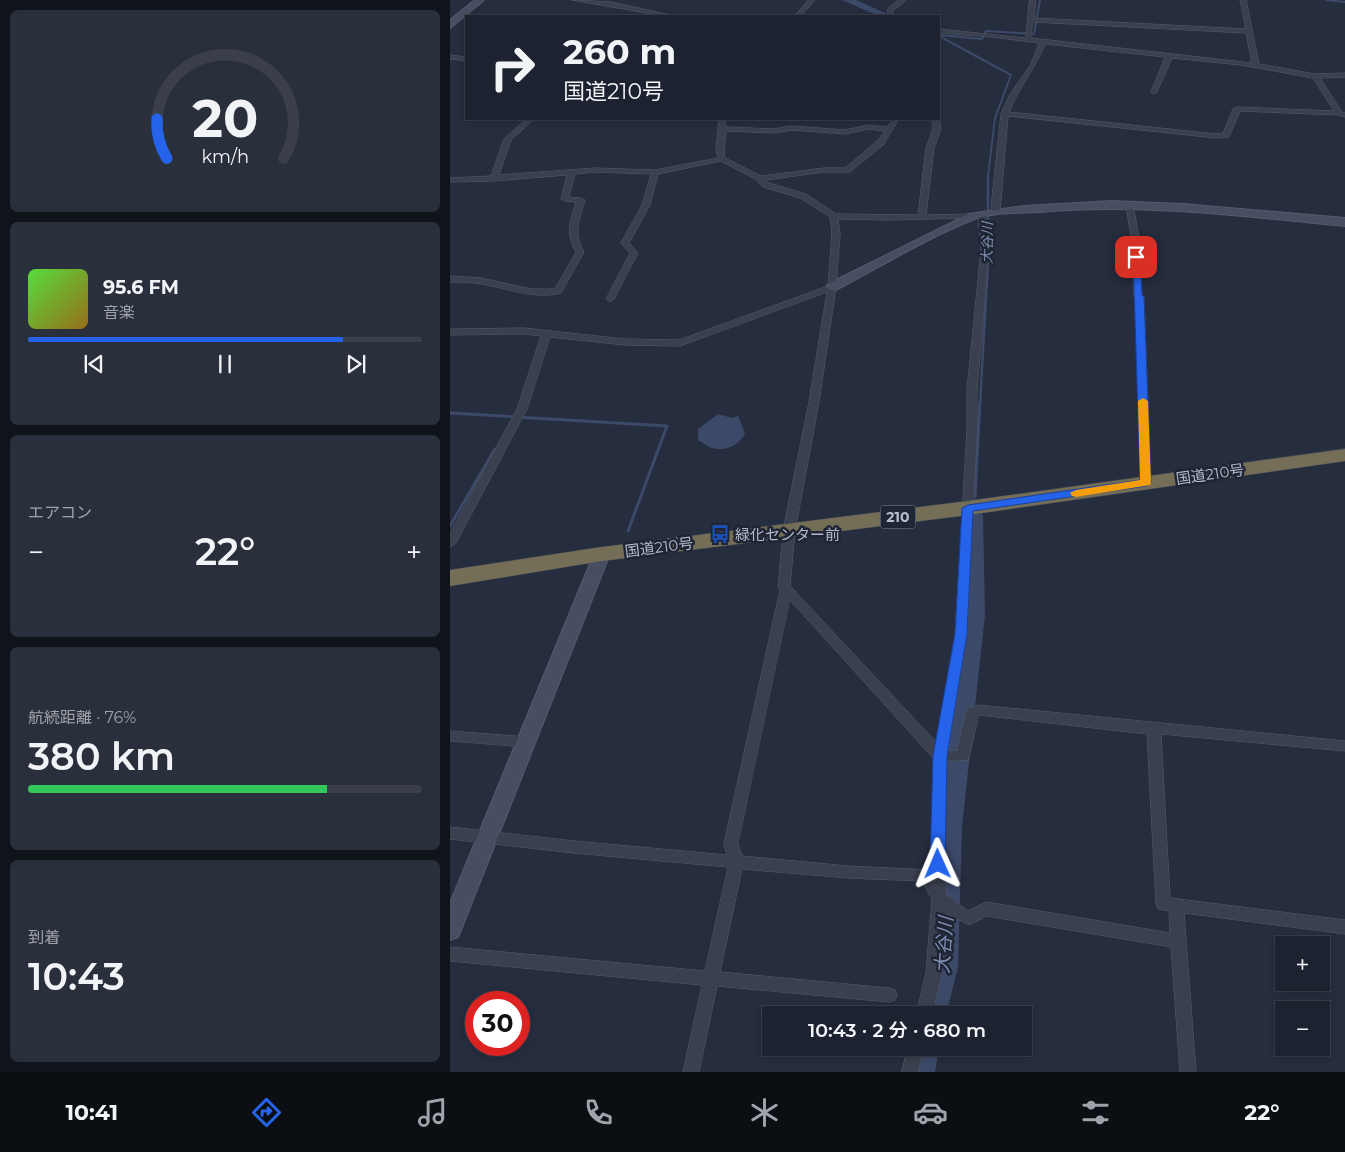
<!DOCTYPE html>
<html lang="ja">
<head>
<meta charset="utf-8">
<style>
  :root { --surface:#1c222f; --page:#292f3b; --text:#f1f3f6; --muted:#a0a4aa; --line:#3a3f4b; --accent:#2563eb }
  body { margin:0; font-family:Montserrat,"Noto Sans JP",sans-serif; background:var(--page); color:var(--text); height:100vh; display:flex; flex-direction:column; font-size:19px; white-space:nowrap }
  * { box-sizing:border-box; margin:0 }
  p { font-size:16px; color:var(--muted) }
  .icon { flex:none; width:28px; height:28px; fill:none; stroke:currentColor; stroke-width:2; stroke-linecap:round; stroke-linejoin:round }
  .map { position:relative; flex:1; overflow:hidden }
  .side { display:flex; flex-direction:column; gap:10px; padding:10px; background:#0f131a; width:450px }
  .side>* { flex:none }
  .top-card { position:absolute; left:15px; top:15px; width:475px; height:105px; border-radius:0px; box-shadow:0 2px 8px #0003,0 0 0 1px var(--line); background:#1c222f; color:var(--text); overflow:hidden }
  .controls { position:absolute; left:825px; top:936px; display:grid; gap:10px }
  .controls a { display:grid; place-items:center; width:55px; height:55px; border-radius:0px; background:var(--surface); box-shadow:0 2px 8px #0003,0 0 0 1px var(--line); font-size:25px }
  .speed { position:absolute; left:15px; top:991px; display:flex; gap:10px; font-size:25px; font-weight:700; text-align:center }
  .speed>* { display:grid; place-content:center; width:65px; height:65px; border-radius:50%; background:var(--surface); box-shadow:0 2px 8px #0003,0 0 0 1px var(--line); line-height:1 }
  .speed .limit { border:8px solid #d22; background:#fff; color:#111 }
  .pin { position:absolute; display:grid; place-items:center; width:42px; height:42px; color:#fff; margin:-21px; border-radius:10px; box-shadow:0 2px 8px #0006 }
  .me { position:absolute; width:55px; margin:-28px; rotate:359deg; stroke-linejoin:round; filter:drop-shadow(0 0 4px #0008) }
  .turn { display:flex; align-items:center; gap:18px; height:105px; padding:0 15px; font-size:22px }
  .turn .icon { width:65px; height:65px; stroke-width:2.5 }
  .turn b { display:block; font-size:35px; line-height:42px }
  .big { font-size:38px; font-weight:600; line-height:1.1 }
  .side .widget { flex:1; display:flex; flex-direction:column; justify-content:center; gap:8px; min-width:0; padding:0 18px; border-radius:8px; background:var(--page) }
  .side .dial { align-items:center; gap:0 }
  .dial svg { height:130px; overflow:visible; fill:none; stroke:var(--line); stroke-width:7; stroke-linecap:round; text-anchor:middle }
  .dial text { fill:var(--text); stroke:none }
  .song { display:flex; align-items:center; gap:15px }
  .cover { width:60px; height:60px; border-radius:8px; background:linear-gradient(135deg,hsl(110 70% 55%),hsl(40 70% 35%)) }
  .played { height:5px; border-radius:2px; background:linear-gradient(90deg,var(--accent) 80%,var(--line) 80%) }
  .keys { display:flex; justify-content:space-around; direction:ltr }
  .heat { display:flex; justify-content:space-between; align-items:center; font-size:28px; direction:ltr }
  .charge { height:8px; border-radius:4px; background:linear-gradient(90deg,#34c759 76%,var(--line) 0) }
  .trip { position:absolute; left:312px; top:1006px; width:270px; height:50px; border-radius:0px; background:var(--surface); box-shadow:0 2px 8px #0003,0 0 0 1px var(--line); font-weight:600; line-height:50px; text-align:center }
  .tab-bar { display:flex; height:80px; justify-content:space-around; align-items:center; background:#0b0e13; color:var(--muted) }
  .tab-bar .icon { width:35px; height:35px }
  .tab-bar .selected { color:var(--accent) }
  .tab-bar b { font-size:22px; color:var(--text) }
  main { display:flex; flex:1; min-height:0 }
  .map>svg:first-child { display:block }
  .water { fill:#3c4968 }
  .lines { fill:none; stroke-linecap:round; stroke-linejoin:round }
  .stream-far2 { stroke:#3c4968; stroke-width:2 }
  .stream-far1 { stroke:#3c4968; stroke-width:2.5 }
  .stream { stroke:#3c4968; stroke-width:3 }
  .river { fill:#3c4968; fill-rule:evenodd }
  .street-casing { stroke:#555b6a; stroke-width:1 }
  .secondary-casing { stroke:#555b6a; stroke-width:2 }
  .highway-casing { stroke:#424857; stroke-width:1 }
  .street { fill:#3a404f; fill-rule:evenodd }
  .secondary { fill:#484e62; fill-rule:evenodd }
  .highway { fill:#756e57; fill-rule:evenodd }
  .route { fill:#2563eb; stroke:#184099 }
  .slow { fill:#f59e0b }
  .labels { text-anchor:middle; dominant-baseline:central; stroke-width:5; stroke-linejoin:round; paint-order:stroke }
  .far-water-label { font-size:14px; font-style:italic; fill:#7f8eb1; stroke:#1f2534 }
  .shield { fill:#1f2534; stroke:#898e9d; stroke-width:1 }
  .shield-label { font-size:14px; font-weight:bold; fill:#b6bbca }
  .street-label { font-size:15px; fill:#b6bbca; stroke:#1f2534 }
  .poi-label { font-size:15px; fill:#b6bbca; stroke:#1f2534; text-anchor:start }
  .near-water-label { font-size:19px; font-style:italic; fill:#7f8eb1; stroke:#1f2534 }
</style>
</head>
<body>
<main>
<section class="side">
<div class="widget dial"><svg viewBox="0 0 100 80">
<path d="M14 69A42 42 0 1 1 86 69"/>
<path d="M14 69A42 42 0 0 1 8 45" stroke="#2563eb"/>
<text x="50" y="56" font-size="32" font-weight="700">20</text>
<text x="50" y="72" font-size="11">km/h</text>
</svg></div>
<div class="widget">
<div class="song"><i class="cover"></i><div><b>95.6 FM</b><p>音楽</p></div></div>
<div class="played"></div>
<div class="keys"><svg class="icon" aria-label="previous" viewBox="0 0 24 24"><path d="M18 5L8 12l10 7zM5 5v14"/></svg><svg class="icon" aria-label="pause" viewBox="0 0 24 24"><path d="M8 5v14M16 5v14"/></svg><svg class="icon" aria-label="next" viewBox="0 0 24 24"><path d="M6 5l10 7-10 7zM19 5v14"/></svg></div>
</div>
<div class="widget"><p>エアコン</p>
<div class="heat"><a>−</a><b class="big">22°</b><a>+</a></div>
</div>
<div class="widget"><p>航続距離 · 76%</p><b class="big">380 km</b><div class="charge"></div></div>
<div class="widget"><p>到着</p><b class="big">10:43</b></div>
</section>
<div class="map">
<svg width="895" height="1072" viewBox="0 0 895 1072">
  <rect width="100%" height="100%" fill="#262d3f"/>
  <path class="water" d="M 268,414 L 282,418 L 288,416 L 295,433 C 290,445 276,452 262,448 C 257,447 253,442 248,440 L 248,429 Z"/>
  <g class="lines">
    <path class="stream-far2" d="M 876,0 L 895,2
      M 489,35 L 532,39 L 536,31 L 584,34 L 590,0
      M 489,36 L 561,75 L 545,118 L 538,176"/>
    <path class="stream-far1" d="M 538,175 L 538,247
      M 530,403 L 538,263"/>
    <path class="stream" d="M 0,413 L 217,426 L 178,531
      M 525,497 L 530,401
      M 0,526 L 45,449"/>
    <path class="river" d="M 392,0 L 406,0 L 442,16 L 429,16 Z
      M 524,510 L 531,512 L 533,516 L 535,615 L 512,827 L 508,967 L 496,1015 L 470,1015 L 482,967 L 488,827 L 515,615 L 515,516 L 517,512 Z
      M 462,1048 L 489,1048 L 485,1072 L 457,1072 Z"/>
    <g class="street-casing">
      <path id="street" d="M 122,0 L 161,2 L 225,16 L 214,16 Z
        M 359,0 L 365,0 L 351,16 L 345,16 Z
        M 449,0 L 456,0 L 443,11 L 442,13 L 446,16 L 437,15 L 438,9 Z
        M 580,0 L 586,0 L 584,18 L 796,29 L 790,0 L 796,0 L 809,64 L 865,74 L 895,73 L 895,77 L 870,78 L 892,112 L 895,113 L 895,117 L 888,115 L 790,111 L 779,137 L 766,138 L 558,116 L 550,212 L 543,214 L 541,208 L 551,114 L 559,96 L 581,64 L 589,43 L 542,37 L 489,33 L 489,29 L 575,38 ZM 583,22 L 796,33 L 802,63 L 581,38 ZM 595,44 L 715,57 L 701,92 L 704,94 L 707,92 L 722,58 L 791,65 L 863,78 L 884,111 L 787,107 L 783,109 L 773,133 L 766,134 L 559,112 C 569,87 585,69 595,44 Z
        M 0,55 L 16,57 L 16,61 L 0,59 Z
        M 489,118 L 491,129 L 484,148 L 476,215 L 523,214 L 527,216 L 523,218 L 437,220 L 388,219 L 390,234 L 386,287 L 369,402 L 345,531 L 340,586 L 486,742 L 505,634 L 517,430 L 517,390 L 531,250 L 528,214 L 535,212 L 539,250 L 527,390 L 527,430 L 517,634 L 498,751 L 507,751 L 516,713 L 517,709 L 528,705 L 895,741 L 895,751 L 711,734 L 720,898 L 895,920 L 895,934 L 734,913 L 746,1072 L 730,1072 L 721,947 L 537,916 L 519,925 L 496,913 L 492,973 L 482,1015 L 466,1015 L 476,973 L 482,899 L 472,881 L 398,878 L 292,869 L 270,972 L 439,988 L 445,990 L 447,995 L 445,1000 L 439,1002 L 267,986 L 249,1072 L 233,1072 L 252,985 L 0,961 L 0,947 L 255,971 L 278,867 L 124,853 L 0,839 L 0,827 L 124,841 L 277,855 L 274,844 L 330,590 L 328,587 L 333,531 L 359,402 L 377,292 L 230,346 L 175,345 L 100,337 L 77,409 L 6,543 L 0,547 L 0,533 L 67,409 L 91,336 L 74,334 L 0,335 L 0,329 L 74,328 L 175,339 L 229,340 L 378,286 L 382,234 L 380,217 L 350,198 L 313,187 L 307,180 L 271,161 L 208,174 L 200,205 L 179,243 L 188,253 L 164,299 L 160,302 L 156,299 L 180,253 L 171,243 L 192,205 L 201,174 L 145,172 L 125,174 L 119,197 L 131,198 L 135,200 C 129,221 123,232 134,252 L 111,293 C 83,300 58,288 31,284 C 21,282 10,282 0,282 L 0,276 L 31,278 L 81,289 L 105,289 L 126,252 C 115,232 120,222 126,202 L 115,201 L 111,199 L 117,175 L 44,181 L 0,182 L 0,178 L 41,176 L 54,139 L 76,119 L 84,119 L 61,140 L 49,175 L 145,168 L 205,170 L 268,158 L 266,151 L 269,119 L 275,119 L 276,127 L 323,129 L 342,126 L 395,130 L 418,125 L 437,127 L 443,119 L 449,119 L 433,145 L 400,172 L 374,172 L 316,180 L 319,183 L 356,194 L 386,214 L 468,215 L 476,148 L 483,129 L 482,119 ZM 418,129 L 435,131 L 427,141 L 395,168 L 374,168 L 311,176 L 275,158 L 274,151 L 276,131 L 323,133 L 342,130 L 395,134 ZM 340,600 L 483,758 L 481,870 L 398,866 L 292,856 L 288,844 ZM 529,715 L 697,734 L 706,904 L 708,909 L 719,911 L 720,933 L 536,902 L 518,911 L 498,896 L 496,894 L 494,847 L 497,761 L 518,760 Z
        M 676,203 L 683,205 L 689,237 L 692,295 L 694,297 L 701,483 L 696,486 L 691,483 L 686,299 L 684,297 L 681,237 Z
        M 0,731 L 77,737 L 82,738 L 84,742 L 82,746 L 77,747 L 0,741 Z
        M 458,1048 L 474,1048 L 468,1072 L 452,1072 Z"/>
    </g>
    <g class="secondary-casing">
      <path id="secondary" d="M 25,0 L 34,0 L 0,28 L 0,20 Z
        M 662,201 L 733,204 L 895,218 L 895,226 C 793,216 692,203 589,212 C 569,213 544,212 525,219 C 480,236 430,267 386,290 L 382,291 L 376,287 L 378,284 L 519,214 L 574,206 Z
        M 152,548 L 158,550 L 160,554 L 11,930 L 8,937 L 0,940 L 0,903 L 144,554 L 146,550 Z"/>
    </g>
    <g class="highway-casing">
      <path id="highway" d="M 895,449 L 895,461 L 518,515 L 152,561 L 0,586 L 0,570 L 152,547 L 518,501 Z"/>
    </g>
    <use href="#street" class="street"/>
    <use href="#secondary" class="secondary"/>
    <use href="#highway" class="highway"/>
  </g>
  <path class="route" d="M 683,255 L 690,257 L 692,295 L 694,297 L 701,483 L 696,486 L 523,511 L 517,634 L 497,756 L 495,864 L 493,869 L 488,870 L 482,869 L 480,864 L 483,756 L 505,634 L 512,508 L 518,505 L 690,480 Z"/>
  <path class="slow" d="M 693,398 L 698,401 L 701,483 L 700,485 L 626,497 L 622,496 L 620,493 L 626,490 L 690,480 L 688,401 Z"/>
  <defs>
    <g id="bus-bare" transform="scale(1.5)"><path d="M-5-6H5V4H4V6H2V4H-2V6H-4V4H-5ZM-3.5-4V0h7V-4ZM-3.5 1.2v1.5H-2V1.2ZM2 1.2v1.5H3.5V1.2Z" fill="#1a4fb4" stroke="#1f2534" stroke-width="2.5" paint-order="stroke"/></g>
  </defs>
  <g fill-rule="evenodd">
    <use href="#bus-bare" x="270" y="534"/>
  </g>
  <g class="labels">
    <g class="far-water-label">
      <text transform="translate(537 243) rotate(-89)">大谷川</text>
    </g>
    <rect class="shield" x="430.5" y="505.5" width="35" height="23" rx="4"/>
    <g class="shield-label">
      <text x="448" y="517">210</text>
    </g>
    <g class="street-label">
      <text transform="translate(760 474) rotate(-8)">国道210号</text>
      <text transform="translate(209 547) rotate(-7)">国道210号</text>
    </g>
    <g class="poi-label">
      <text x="285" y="534">緑化センター前</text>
    </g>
    <g class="near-water-label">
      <text transform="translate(494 945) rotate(-86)">大谷川</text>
    </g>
  </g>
</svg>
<div class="controls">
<a>+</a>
<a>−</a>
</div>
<div class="speed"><div class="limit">30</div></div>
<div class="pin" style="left:686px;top:257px;background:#d93025"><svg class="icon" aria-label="arrive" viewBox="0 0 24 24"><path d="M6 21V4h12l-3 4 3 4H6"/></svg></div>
<svg class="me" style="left:488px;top:864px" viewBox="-20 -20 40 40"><path d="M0-17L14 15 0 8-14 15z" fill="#2563eb" stroke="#fff" stroke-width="4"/></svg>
<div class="trip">10:43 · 2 分 · 680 m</div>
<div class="top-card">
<div class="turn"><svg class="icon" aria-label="right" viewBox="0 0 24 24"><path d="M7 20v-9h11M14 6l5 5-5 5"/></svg><div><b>260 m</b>国道210号</div></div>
</div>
</div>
</main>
<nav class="tab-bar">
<b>10:41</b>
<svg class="icon selected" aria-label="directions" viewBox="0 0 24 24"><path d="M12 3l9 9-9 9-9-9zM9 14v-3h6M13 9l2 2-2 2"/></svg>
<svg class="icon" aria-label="music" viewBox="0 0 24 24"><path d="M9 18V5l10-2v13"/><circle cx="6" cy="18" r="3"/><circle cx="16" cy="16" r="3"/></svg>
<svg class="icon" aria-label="phone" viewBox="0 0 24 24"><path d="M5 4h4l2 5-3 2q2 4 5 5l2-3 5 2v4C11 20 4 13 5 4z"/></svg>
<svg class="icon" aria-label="climate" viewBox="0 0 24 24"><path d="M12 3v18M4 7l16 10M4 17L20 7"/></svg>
<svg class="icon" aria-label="car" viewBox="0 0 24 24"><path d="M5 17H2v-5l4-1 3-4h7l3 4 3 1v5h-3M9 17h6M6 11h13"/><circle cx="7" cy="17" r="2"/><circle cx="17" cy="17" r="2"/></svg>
<svg class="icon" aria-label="filters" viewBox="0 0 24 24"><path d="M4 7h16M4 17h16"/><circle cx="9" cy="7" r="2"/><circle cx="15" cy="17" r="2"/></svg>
<b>22°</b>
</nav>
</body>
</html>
